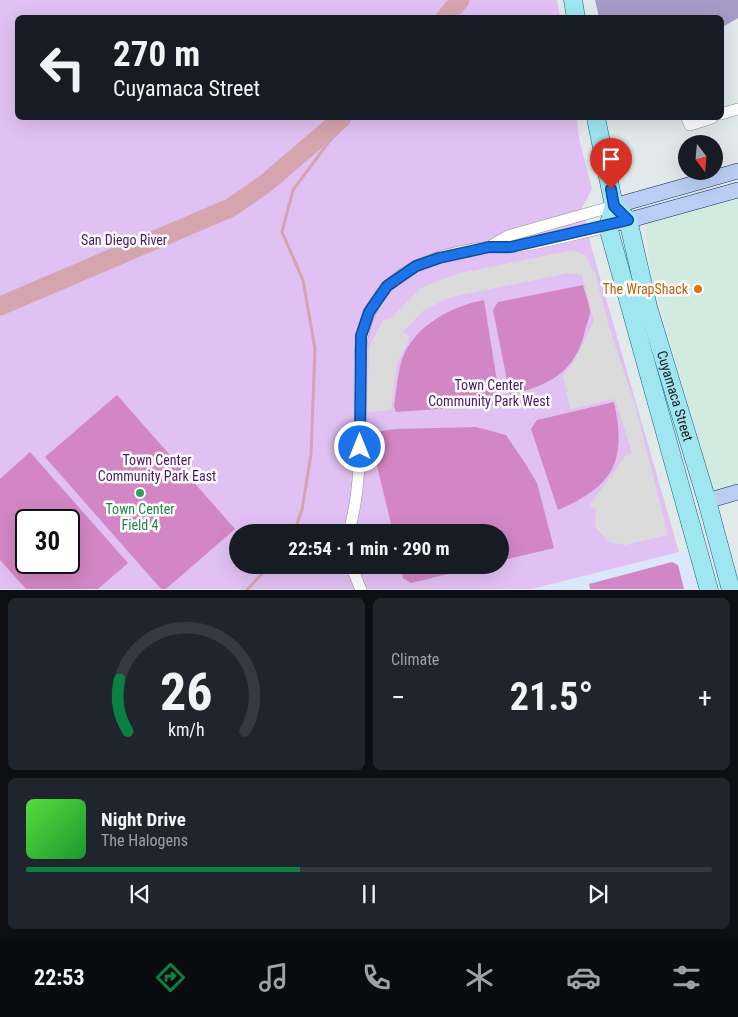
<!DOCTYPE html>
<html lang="en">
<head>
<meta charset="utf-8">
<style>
  :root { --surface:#171b24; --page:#20242c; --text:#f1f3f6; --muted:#9ea1a6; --line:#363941; --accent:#0b8043 }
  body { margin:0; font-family:"Roboto Condensed",sans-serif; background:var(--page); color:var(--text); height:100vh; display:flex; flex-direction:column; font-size:19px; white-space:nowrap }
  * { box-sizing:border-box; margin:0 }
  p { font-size:16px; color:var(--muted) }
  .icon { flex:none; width:28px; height:28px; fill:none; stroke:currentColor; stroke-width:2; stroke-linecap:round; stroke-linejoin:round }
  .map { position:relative; height:590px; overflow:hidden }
  .sheet { display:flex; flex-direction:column; gap:8px; padding:8px; background:#0d0f14; flex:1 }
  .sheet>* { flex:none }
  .banner { position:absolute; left:15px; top:15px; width:709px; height:105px; border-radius:8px; box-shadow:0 5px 20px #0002; background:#171b24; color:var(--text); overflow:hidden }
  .needle { width:32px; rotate:164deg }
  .buttons { position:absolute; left:678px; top:135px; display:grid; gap:10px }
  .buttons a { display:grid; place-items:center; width:45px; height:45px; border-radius:50%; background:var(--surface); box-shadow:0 5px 20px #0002; font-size:25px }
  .speed { position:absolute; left:15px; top:509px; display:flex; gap:10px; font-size:25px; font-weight:700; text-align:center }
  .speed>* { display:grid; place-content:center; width:65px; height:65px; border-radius:50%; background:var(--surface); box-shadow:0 5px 20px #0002; line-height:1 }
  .speed .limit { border:2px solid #111; border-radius:8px; background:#fff; color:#111 }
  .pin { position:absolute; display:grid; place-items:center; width:42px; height:42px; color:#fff; margin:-51px -21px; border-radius:50% 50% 50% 0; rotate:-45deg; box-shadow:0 0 5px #0007 }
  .pin .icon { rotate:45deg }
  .me { position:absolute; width:55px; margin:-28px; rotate:0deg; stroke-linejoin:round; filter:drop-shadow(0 0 4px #0008) }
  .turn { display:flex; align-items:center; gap:18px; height:105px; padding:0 15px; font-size:22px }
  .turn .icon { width:65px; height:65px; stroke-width:2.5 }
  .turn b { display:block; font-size:35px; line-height:42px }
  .big { font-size:38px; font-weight:700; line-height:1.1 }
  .sheet .tile { flex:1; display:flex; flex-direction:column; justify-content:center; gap:8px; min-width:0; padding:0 18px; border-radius:8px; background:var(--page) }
  .sheet .dial { align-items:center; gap:0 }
  .dial svg { height:130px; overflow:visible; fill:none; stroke:var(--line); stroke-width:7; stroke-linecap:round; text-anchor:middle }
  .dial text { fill:var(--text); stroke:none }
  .song { display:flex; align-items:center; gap:15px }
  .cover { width:60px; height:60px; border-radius:8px; background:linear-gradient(135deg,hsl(110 70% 55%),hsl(130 70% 35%)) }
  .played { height:5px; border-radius:2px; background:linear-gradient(90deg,var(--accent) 40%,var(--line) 40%) }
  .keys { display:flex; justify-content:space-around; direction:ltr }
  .heat { display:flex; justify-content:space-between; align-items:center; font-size:28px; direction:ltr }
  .sheet .tiles { flex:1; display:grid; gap:8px; grid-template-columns:1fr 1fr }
  .tile:last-child { grid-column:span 2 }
  .trip { position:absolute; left:229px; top:524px; width:280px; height:50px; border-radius:25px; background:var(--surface); box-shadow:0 5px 20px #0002; font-weight:700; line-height:50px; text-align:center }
  .menu { display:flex; height:80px; justify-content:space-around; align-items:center; background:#090b0e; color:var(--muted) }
  .menu .icon { width:35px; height:35px }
  .menu .on { color:var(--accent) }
  .menu b { font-size:22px; color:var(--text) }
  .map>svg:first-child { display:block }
  .commercial { fill:#d1ebe1 }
  .education { fill:#dbe8fb }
  .forest { fill:#a69ac7 }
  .park { fill:#e1c1f3; fill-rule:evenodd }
  .pitch { fill:#d386c5; fill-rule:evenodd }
  .parking { fill:#dbdbdb }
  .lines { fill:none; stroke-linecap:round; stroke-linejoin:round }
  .stream { stroke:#d5a5af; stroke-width:3 }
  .river { stroke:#d5a5af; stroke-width:19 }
  .street-casing { stroke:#929292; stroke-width:12 }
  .secondary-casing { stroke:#0f2a64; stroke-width:16 }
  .primary-casing { stroke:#0e6783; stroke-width:19 }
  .street { stroke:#fff; stroke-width:11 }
  .secondary { stroke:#b9cef2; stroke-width:15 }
  .primary { stroke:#a0e6f1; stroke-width:18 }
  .route-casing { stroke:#114b97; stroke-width:12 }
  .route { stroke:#1a73e8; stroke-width:9 }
  .food-dot { fill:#e8710a; stroke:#fff; stroke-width:2 }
  .leisure-dot { fill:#2e9e5b; stroke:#fff; stroke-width:2 }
  .labels { text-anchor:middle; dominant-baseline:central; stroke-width:5; stroke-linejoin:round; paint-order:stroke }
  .park-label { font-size:14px; fill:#4e166c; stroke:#fff }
  .food-label { font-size:14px; fill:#c56008; stroke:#fff; text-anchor:end }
  .street-label { font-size:14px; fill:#1b1b1b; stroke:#fff }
  .leisure-label { font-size:14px; fill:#27864d; stroke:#fff }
</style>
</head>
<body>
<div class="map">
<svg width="738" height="590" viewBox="0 0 738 590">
  <rect width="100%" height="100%" fill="#e1e9eb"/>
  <path class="commercial" d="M 738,195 L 738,486 L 714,494 L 651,274 L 645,223 Z"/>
  <path class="education" d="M 687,550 L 698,589 L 532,590 Z"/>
  <path class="forest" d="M 595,0 L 738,0 L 738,18 L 721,28 L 721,18 L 599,17 Z"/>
  <path class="park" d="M 0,0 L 557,0 L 560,17 L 18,18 L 18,118 L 577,118 L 579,138 L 592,189 L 582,208 L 591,246 L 679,552 L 532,589 L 0,589 ZM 26,520 L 69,520 L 69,562 L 26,562 ZM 238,532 L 500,532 L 500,565 L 238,565 Z"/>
  <path class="pitch" d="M 583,285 C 585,293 589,303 590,312 C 590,318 586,325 585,331 C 575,373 549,385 510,395 L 493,310 L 498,302 Z
    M 484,300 L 500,400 L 494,405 L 396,412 L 394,406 C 396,393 397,380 400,367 C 408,329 448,307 484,300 Z
    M 117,395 L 235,529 L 166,589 L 161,589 L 45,457 Z
    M 614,402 C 627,461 614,486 558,510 L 531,429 L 537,420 Z
    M 476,427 L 506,435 L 525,463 L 537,483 L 554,548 L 500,561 L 500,532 L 393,532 L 369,433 L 395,429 Z
    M 30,452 L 128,563 L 98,589 L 26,589 L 0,560 L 0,479 ZM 26,520 L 69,520 L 69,562 L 26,562 Z
    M 672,562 L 678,565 L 684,589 L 590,589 L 589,584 Z
    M 400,565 L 485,565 L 411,583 L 403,578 Z"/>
  <path class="parking" d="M 573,250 L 585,255 L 595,273 L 609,327 L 635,405 L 668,535 L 625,545 L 609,542 L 595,527 L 596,510 L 589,506 L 626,455 L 632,453 L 615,399 L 570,409 L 563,375 L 574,362 L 594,321 L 582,275 L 569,273 L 451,297 L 424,310 L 403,332 L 410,337 L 397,364 L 391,410 L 367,412 L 369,347 L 383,320 L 390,319 L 421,288 L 456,274 Z"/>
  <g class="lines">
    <path class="stream" d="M 294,532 L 302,510 L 311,454 L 315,349 L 303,280 L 282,232 L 293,190 L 328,143 L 351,118
      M 247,590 L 270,565"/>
    <path class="river" d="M 445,18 L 460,0
      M 0,306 L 230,208 L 265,184 L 342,118"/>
    <g class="street-casing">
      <path id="street" d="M 721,114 L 738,109
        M 687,118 L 690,125 L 712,118
        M 491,246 L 508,236 L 614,206
        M 349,532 C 364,477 359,419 360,363 C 360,282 417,256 488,247 C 496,247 504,248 511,247 C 543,244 576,233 608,227
        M 351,565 L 361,590"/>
    </g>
    <g class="secondary-casing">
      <path id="secondary" d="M 614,206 L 738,171
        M 619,223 L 738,190
        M 707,501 L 738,492"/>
    </g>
    <g class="primary-casing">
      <g id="primary">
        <path d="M 573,0 L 576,18"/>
        <path d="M 596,118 L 614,206 L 608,227 L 709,590"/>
        <path id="s1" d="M 614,206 L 628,220 L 648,307 L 707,501 L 731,590"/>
      </g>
    </g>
    <use href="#street" class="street"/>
    <use href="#secondary" class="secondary"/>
    <use href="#primary" class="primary"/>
  </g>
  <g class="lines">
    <g class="route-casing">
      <path id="route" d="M 360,447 L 361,336 L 369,312 L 387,286 L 416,266 L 439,258 L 489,247 L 511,247 L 628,220 L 614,206 L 611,189"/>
    </g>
    <use href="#route" class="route"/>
  </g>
  <circle class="food-dot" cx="698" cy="289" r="5"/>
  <circle class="leisure-dot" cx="140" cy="493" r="5"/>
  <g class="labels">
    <g class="park-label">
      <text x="124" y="240">San Diego River</text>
      <text x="489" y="385">Town Center<tspan x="489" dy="16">Community Park West</tspan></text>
      <text x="157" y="460">Town Center<tspan x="157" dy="16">Community Park East</tspan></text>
    </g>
    <g class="food-label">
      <text x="688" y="289">The WrapShack</text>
    </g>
    <g class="street-label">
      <text stroke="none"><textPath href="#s1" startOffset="202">Cuyamaca Street</textPath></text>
    </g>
    <g class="leisure-label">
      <text x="140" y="509">Town Center<tspan x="140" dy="16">Field 4</tspan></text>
    </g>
  </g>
</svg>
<div class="buttons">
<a><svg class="needle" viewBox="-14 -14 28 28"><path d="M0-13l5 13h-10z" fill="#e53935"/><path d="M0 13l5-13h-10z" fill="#9ea1a6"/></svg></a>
</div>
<div class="speed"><div class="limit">30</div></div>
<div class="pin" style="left:611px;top:189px;background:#d93025"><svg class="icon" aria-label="arrive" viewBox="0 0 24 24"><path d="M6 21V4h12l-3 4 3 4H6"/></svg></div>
<svg class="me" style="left:360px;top:447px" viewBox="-20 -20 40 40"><circle r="17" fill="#1a73e8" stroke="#fff" stroke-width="3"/><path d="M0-11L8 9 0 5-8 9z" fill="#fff"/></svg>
<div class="trip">22:54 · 1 min · 290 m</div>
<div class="banner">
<div class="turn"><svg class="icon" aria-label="left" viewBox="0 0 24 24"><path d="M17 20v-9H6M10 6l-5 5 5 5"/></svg><div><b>270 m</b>Cuyamaca Street</div></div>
</div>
</div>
<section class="sheet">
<div class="tiles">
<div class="tile dial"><svg viewBox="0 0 100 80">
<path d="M14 69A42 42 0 1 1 86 69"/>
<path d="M14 69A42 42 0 0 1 9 37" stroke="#0b8043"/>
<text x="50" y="56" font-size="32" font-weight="700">26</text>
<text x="50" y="72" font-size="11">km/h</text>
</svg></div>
<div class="tile"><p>Climate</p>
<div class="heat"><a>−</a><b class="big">21.5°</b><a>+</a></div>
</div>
<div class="tile">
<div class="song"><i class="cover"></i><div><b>Night Drive</b><p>The Halogens</p></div></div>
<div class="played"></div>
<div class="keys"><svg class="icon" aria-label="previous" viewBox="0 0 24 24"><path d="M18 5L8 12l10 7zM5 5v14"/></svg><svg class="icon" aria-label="pause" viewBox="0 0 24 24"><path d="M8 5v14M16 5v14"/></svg><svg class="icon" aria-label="next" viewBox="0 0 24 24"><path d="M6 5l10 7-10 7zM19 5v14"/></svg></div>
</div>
</div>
</section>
<nav class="menu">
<b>22:53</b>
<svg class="icon on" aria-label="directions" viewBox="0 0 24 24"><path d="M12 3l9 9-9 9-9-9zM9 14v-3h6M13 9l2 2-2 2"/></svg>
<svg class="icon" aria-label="music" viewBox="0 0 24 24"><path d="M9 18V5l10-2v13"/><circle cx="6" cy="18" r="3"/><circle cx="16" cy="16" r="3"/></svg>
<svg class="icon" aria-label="phone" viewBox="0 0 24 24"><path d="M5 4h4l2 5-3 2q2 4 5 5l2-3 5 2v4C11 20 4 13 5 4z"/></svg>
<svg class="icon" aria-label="climate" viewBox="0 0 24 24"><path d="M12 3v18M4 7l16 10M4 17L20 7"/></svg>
<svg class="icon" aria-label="car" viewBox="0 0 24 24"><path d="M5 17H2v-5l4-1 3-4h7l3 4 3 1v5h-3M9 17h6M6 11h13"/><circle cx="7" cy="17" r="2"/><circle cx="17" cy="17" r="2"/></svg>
<svg class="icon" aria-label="filters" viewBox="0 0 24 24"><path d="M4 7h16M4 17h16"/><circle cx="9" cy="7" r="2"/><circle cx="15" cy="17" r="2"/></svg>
</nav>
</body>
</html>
